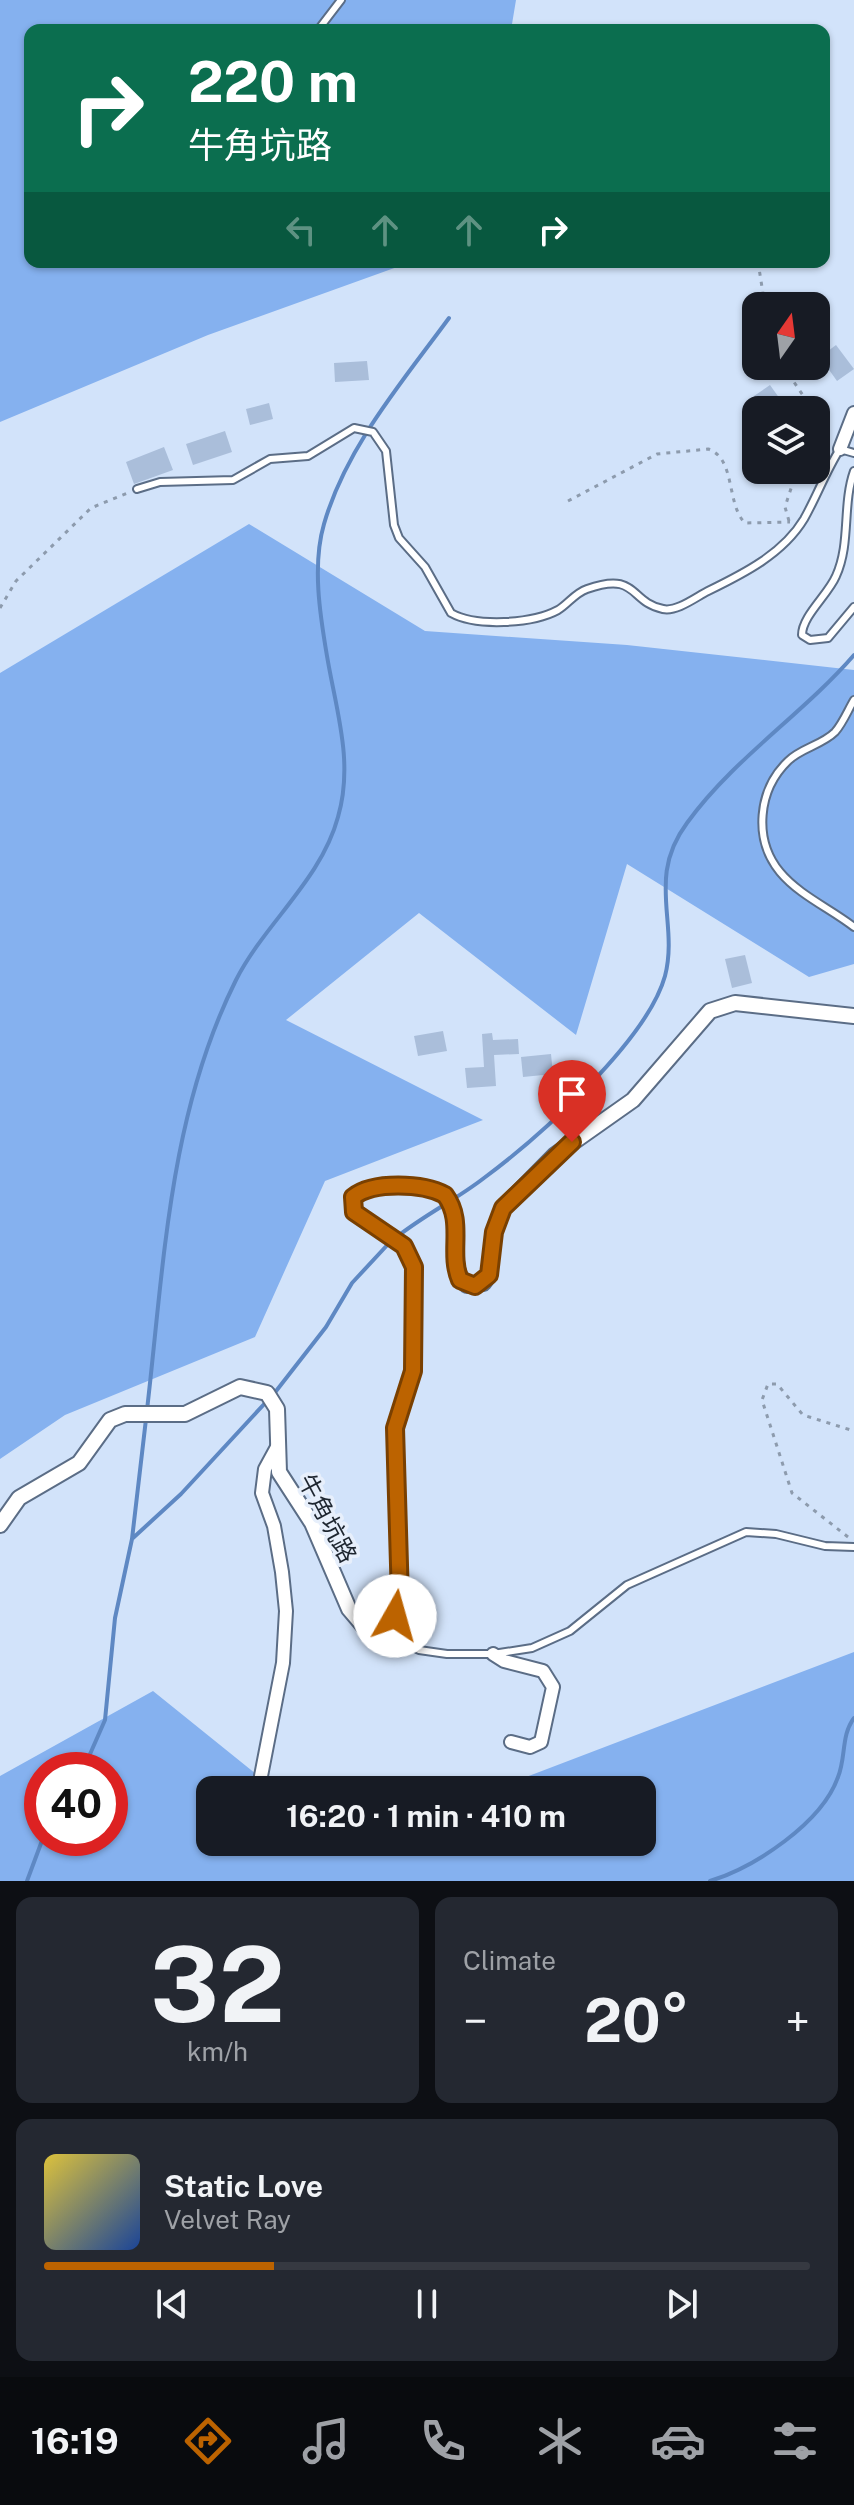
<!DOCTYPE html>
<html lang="en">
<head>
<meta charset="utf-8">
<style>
  :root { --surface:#171b24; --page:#242831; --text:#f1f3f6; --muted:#9ea1a6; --line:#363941; --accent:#bc6300 }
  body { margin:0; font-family:"Public Sans","Noto Sans TC",sans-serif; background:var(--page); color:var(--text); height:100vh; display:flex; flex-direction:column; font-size:30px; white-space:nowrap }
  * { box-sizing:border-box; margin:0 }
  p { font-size:26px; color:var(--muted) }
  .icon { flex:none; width:44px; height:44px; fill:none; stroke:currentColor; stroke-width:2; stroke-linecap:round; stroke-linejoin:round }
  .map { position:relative; height:1881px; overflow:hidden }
  .panel { display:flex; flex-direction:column; gap:16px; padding:16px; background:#0d0f14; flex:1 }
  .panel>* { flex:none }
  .top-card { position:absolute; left:24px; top:24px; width:806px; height:244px; border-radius:16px; box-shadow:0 2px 6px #0004; background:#0b6e4f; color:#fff; overflow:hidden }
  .needle { width:52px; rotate:14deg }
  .controls { position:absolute; left:742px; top:292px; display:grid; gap:16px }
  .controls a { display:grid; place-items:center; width:88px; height:88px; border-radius:16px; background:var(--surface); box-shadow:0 2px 6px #0004; font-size:40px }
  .speed { position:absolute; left:24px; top:1752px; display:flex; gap:16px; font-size:40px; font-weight:700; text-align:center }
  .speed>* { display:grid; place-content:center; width:104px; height:104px; border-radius:50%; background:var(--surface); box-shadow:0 2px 6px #0004; line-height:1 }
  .speed .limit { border:12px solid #d22; background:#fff; color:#111 }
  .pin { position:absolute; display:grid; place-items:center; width:68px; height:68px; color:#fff; margin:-82px -34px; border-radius:50% 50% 50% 0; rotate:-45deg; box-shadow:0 0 8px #0007 }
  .pin .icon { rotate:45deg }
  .me { position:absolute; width:88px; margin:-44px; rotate:7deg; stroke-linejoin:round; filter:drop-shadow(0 0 6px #0008) }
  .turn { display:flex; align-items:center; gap:28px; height:168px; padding:0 32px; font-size:36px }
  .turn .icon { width:104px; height:104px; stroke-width:2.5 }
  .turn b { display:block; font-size:56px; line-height:68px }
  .lanes { display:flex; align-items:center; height:76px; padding:0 32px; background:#0003; justify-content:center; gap:40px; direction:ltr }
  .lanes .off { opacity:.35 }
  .big { font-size:60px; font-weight:700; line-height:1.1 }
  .panel .card { flex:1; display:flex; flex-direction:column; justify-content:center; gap:12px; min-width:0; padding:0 28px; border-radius:16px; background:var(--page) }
  .panel .dial { align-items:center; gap:0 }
  .dial b { font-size:104px; line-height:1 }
  .song { display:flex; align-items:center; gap:24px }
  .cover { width:96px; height:96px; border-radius:12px; background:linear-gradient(135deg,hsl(50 70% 55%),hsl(220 70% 35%)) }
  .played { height:8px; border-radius:4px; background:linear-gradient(90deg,var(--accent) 30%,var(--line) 30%) }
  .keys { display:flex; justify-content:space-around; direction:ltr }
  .heat { display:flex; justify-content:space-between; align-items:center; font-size:44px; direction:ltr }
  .panel .tiles { flex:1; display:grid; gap:16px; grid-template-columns:1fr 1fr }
  .card:last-child { grid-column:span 2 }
  .trip { position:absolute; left:196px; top:1776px; width:460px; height:80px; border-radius:16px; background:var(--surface); box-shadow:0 2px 6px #0004; font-weight:700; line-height:80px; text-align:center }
  .tabs { display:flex; height:128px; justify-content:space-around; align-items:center; background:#090b0e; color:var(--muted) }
  .tabs .icon { width:56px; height:56px }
  .tabs .selected { color:var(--accent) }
  .tabs b { font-size:36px; color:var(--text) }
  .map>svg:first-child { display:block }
  .forest { fill:#85b1ef; fill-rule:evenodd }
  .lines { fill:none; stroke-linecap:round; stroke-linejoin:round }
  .stream { stroke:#5e88c3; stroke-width:4 }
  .building { fill:#aabeda }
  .service-casing { stroke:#5b6d86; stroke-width:10 }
  .minor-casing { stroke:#5b6d86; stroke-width:16 }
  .tertiary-casing { stroke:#5b6d86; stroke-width:18 }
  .path { stroke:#8d9bad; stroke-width:3; stroke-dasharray:4 6; stroke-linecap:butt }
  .service { stroke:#fff; stroke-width:6 }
  .minor { stroke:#fff; stroke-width:12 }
  .tertiary { stroke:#fff; stroke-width:14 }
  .route-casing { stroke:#7a4000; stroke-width:20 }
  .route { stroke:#bc6300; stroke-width:14 }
  .labels { text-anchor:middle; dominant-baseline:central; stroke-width:7; stroke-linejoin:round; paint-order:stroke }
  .street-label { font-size:24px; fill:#1d252f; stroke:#e7effb }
</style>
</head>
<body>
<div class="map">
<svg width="854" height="1881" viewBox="0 0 854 1881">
  <rect width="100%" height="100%" fill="#d2e3fa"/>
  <path class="forest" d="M 0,0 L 516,0 L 511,30 L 30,30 L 30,262 L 411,262 L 208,335 L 0,422 Z
    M 249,524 L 425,631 L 627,645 L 854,670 L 854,964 L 809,977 L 627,864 L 576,1035 L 419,913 L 286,1020 L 483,1120 L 325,1181 L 255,1337 L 65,1415 L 0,1459 L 0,673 Z
    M 854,1652 L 854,1881 L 0,1881 L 0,1776 L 153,1691 L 276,1790 L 210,1790 L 210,1842 L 340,1842 L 345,1846 L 355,1842 L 642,1842 L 642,1790 L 492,1790 ZM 42,1770 L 110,1770 L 110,1838 L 42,1838 Z"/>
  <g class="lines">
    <path class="stream" d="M 398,1236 C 426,1214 457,1199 484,1178 C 538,1138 647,1041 665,976 C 679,922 646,878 687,823 C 733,759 803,714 854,655
      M 273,1395 L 326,1327 L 352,1283 L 391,1241
      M 147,1410 C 164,1264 169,1114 236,980 C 265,923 321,880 338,817 C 354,762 336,710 327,656 C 320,615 312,565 324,524 C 346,447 403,381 449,318
      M 133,1538 L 181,1494 L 267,1401
      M 83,1770 L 105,1720 L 115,1618 L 132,1539 L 146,1419
      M 27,1881 L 43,1838
      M 710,1881 C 755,1867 822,1823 838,1777 C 846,1758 841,1735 854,1718"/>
  </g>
  <path class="building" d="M 836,345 L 854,369 L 837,381 L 820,357 Z
    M 367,361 L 369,380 L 335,382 L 334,363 Z
    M 770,385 L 780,399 L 764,410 L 754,396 Z
    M 269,403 L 273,419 L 250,425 L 246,409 Z
    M 225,431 L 232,452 L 193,465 L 186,444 Z
    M 164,447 L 173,470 L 134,484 L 126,462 Z
    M 745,955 L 752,983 L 732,988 L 725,959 Z
    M 443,1031 L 447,1051 L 418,1056 L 414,1036 Z
    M 492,1033 L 493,1040 L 518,1039 L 519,1054 L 494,1055 L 496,1086 L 467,1088 L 465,1068 L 484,1067 L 482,1034 Z
    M 551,1054 L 553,1074 L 523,1077 L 521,1057 Z"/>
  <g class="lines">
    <g class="service-casing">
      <path id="service" d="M 318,30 L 341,0
        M 854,471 C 842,505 851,543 836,576 C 828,595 802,616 802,635 L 810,640 L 828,638 L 854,607
        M 137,489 L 160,482 L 233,480 L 270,459 L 308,456 L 354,428 L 373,432 L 386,451 L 394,525 L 399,538 L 425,567 L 451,613 C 476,627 532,624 558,610 C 568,604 575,593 587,589 C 638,571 629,602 663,609 C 677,612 696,597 708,591 C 743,574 783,554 804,519 C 817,496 826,471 840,449 L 854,453
        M 854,700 C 848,710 843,723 835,732 C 822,745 801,748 788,761 C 758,790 753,839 780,872 C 799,895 831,909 854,927
        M 383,1635 L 419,1650 L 447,1654 L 493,1654 L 532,1648 L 570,1631 L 627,1585 L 746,1532 L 776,1534 L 825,1546 L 854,1547"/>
    </g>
    <g class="minor-casing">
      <path id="minor" d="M 840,449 L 854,413
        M 493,1654 L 504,1661 L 543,1671 L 553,1687 L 541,1742 L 530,1747 L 511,1742
        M 261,1776 L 283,1663 L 286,1611 L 282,1572 L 274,1526 L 262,1493 L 265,1469 L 277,1447"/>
    </g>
    <g class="tertiary-casing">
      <path id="tertiary" d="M 0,1525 L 19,1498 L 79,1463 L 110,1420 L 125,1414 L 185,1414 L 240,1387 L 267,1393 L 277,1409 L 279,1472 L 312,1523 L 349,1609 L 366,1629 L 380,1633 L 391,1625 L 400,1599 L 395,1428 L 413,1371 L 414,1267 L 404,1246 L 354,1212 L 353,1197 C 373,1181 423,1183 445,1195 C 467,1224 444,1268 467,1285 L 483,1283 L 489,1275 L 494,1232 L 503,1208 L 555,1155 L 633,1100 L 710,1011 L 735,1003 L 854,1016"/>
    </g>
    <path class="path" d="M 758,262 L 765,306
      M 783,366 L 813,410
      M 568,501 L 657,454 L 708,449 C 736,458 726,504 745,523 L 790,522
      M 789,521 L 785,507 L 797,470
      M 0,608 L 16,581 L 91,508 L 130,492
      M 848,1537 L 792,1493 L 762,1400 L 768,1384 L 777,1384 L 803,1415 L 854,1431"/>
    <use href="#service" class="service"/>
    <use href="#minor" class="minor"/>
    <use href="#tertiary" class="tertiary"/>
  </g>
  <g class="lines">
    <g class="route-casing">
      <path id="route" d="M 395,1616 L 400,1599 L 395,1428 L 413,1371 L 414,1267 L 404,1246 L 354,1212 L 353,1197 C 373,1181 423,1183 445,1195 C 465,1222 448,1252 460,1280 L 475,1286 L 489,1275 L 494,1232 L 503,1208 L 572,1142"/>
    </g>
    <use href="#route" class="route"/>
  </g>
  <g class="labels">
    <g class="street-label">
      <text transform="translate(328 1518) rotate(62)">牛角坑路</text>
    </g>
  </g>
</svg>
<div class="controls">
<a><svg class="needle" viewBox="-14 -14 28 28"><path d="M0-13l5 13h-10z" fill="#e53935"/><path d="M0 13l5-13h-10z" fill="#9ea1a6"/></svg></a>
<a><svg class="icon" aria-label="layers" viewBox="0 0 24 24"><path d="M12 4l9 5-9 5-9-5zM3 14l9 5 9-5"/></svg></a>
</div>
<div class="speed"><div class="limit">40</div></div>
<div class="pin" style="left:572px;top:1142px;background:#d93025"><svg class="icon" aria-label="arrive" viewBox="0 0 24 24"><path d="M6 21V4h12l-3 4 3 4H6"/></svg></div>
<svg class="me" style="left:395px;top:1616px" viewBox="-20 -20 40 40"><circle r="19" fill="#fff"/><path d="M0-13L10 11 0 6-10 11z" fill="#bc6300"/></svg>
<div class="trip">16:20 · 1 min · 410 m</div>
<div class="top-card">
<div class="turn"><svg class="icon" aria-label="right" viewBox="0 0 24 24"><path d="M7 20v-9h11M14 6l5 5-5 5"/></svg><div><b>220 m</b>牛角坑路</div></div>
<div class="lanes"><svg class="icon off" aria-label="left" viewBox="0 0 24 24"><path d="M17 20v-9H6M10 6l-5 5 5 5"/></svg><svg class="icon off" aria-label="ahead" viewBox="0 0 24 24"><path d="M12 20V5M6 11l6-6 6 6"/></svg><svg class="icon off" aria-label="ahead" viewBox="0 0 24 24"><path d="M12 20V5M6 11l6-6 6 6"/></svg><svg class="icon" aria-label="right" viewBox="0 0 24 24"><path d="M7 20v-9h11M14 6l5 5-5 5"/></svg></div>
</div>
</div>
<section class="panel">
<div class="tiles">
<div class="card dial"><b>32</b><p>km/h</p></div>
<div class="card"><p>Climate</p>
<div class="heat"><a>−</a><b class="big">20°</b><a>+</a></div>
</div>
<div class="card">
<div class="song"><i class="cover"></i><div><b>Static Love</b><p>Velvet Ray</p></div></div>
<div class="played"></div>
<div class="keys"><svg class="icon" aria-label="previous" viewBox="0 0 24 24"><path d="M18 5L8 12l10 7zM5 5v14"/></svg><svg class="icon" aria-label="pause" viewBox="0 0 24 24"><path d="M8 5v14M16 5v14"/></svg><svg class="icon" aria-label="next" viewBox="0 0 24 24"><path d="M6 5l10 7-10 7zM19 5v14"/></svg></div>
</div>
</div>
</section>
<nav class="tabs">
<b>16:19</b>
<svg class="icon selected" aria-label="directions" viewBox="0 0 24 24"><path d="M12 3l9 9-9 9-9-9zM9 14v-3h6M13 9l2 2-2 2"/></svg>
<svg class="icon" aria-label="music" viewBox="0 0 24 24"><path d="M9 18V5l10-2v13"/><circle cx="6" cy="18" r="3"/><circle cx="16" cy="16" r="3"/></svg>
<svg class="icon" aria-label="phone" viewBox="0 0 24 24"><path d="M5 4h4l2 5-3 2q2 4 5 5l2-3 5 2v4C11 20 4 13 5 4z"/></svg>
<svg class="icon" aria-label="climate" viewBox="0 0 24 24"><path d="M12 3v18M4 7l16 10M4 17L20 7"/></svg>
<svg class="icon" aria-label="car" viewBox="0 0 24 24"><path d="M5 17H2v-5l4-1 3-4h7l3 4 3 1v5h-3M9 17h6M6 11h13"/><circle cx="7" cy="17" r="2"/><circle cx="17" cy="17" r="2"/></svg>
<svg class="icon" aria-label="filters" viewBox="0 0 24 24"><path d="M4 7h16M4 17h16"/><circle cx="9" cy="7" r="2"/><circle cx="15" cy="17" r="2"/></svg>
</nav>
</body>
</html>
